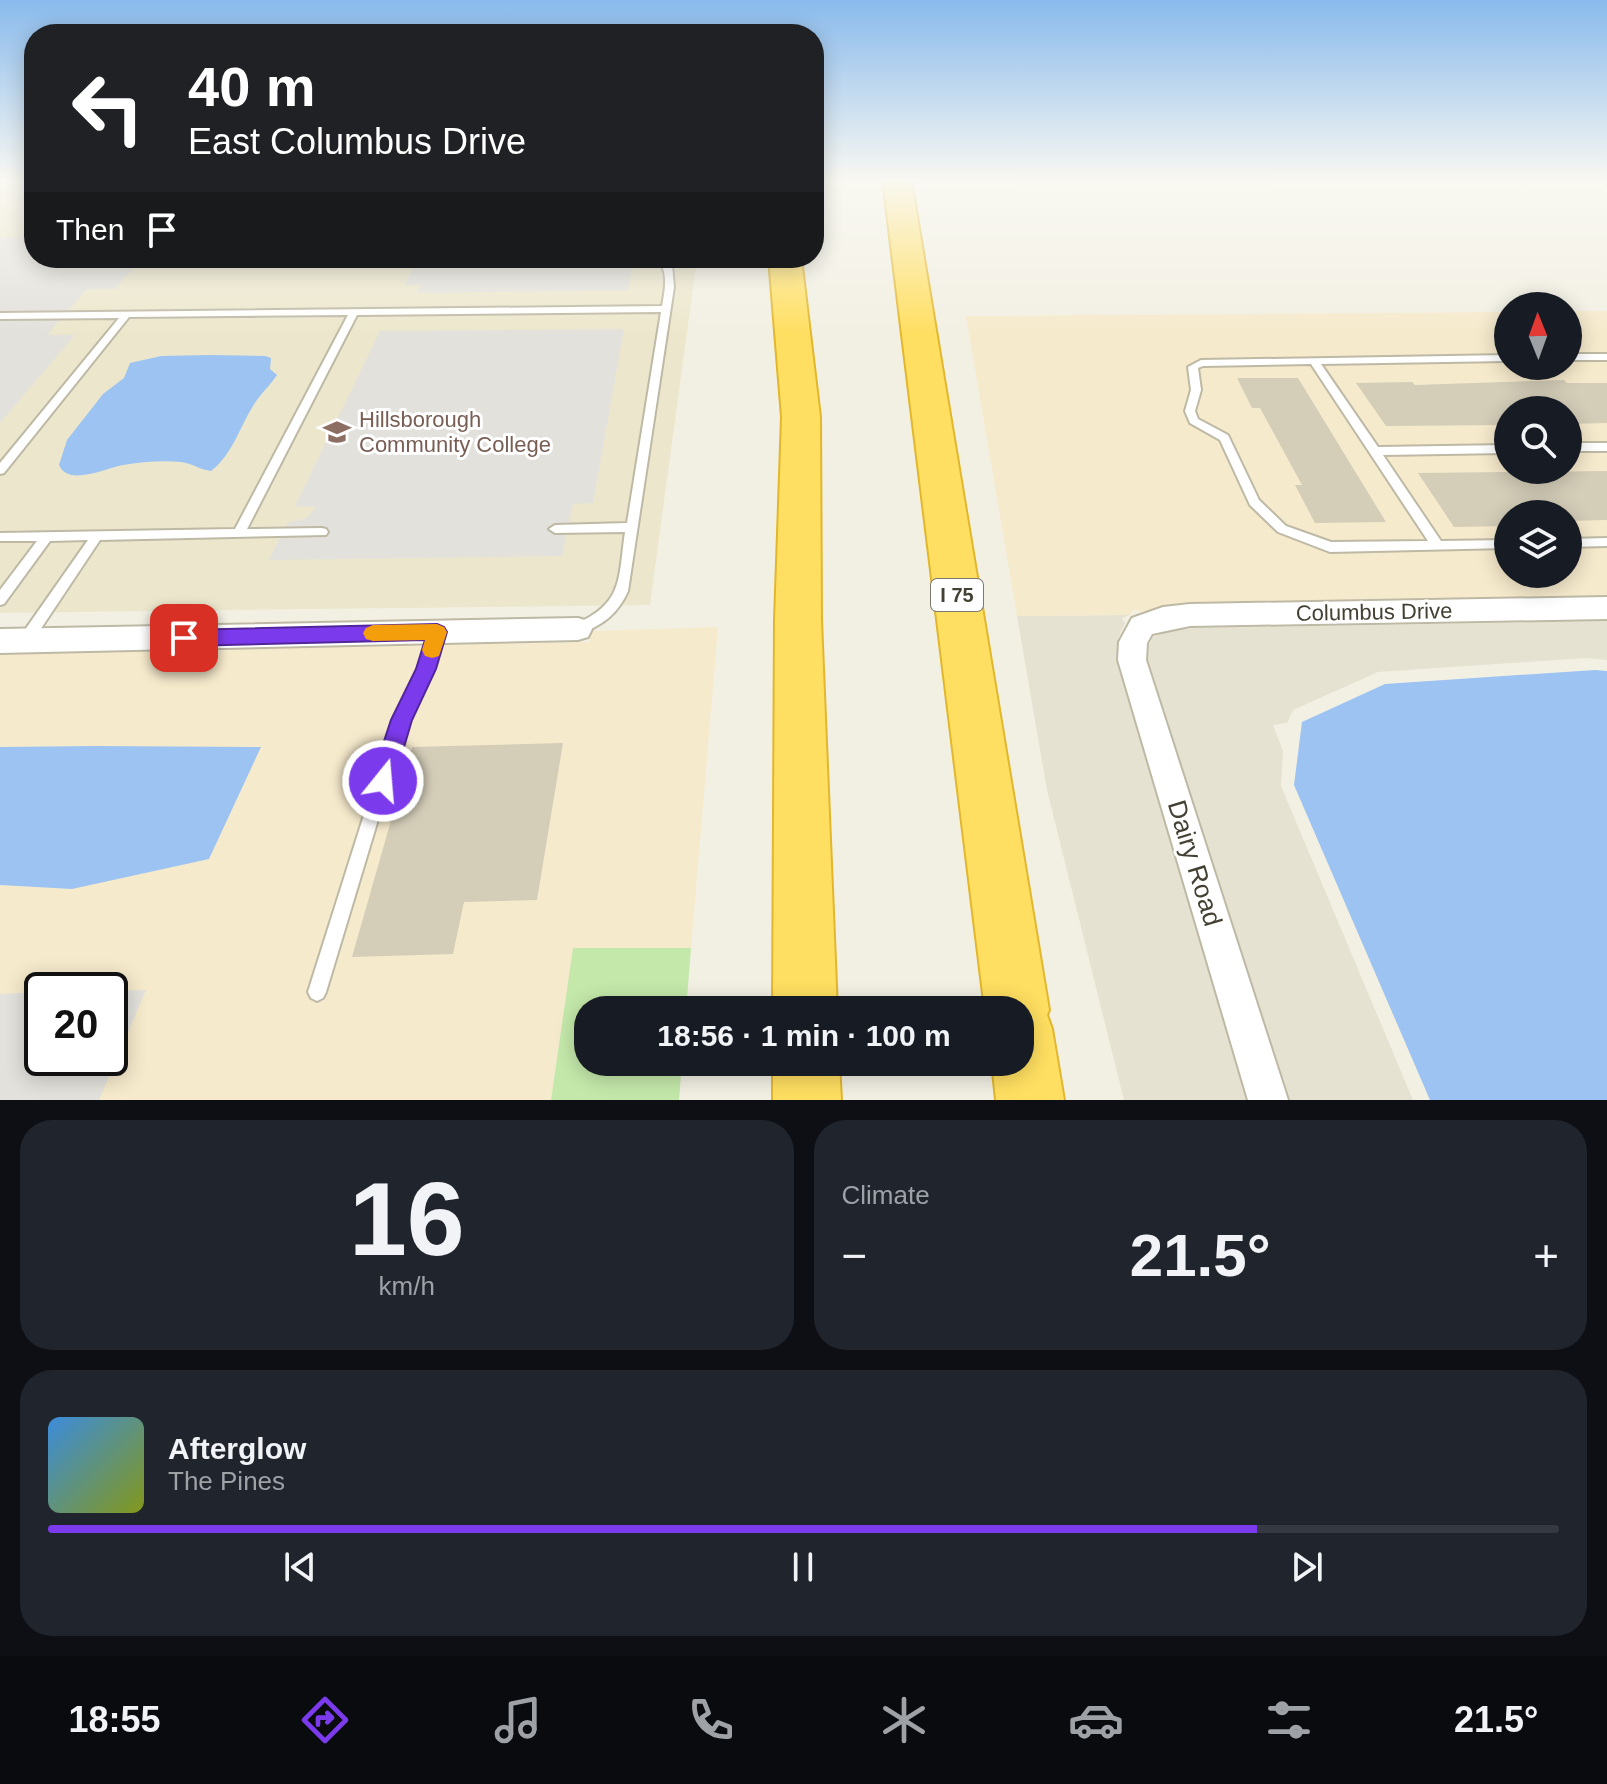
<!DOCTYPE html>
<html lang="en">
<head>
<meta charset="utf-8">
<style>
  :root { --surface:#171b24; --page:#20242c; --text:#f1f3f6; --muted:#9ea1a6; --line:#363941; --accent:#7c3aed }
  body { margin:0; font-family:Arial,sans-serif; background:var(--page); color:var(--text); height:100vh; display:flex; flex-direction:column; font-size:30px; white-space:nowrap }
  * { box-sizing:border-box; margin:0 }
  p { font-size:26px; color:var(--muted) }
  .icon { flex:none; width:44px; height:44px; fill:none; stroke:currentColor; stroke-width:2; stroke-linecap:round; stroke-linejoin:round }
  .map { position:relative; height:1100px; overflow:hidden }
  .drawer { display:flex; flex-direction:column; gap:20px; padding:20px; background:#0d0f14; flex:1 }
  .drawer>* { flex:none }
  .banner { position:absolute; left:24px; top:24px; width:800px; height:244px; border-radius:32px; box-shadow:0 4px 20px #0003; background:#202124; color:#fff; overflow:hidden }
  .needle { width:52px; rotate:359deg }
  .buttons { position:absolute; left:1494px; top:292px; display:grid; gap:16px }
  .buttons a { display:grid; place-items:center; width:88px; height:88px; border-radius:50%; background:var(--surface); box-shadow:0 4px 20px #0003; font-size:40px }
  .speed { position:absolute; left:24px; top:972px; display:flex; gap:16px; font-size:40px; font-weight:700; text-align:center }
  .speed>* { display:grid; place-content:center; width:104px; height:104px; border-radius:50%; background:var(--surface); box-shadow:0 4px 20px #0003; line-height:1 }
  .speed .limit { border:4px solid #111; border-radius:12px; background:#fff; color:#111 }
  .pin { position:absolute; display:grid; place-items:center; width:68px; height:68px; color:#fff; margin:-34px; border-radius:16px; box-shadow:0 4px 12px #0006 }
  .me { position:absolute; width:88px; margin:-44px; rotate:17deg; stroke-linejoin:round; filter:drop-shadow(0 0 6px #0008) }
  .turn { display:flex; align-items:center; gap:28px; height:168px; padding:0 32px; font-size:36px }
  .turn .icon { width:104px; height:104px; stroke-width:2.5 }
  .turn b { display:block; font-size:56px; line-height:68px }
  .then { display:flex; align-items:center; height:76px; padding:0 32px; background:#0003; gap:16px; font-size:30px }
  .big { font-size:60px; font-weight:700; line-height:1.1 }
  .drawer .tile { flex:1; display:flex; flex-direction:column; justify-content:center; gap:12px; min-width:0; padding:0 28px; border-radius:32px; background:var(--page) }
  .drawer .dial { align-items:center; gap:0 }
  .dial b { font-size:104px; line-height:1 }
  .song { display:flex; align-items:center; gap:24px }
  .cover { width:96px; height:96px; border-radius:12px; background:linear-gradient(135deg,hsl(210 70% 55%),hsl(70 70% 35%)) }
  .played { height:8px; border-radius:4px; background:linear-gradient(90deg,var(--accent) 80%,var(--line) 80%) }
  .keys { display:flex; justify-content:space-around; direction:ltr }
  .heat { display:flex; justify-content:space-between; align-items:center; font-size:44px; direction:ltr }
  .drawer .tiles { flex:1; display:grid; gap:20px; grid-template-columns:1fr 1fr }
  .tile:last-child { grid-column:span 2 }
  .trip { position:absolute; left:574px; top:996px; width:460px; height:80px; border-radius:32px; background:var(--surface); box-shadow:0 4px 20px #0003; font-weight:700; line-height:80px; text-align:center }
  .tab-bar { display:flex; height:128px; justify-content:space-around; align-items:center; background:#090b0e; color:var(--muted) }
  .tab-bar .icon { width:56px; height:56px }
  .tab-bar .selected { color:var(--accent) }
  .tab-bar b { font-size:36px; color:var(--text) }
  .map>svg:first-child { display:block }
  .residential { fill:#e6e2d1 }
  .commercial { fill:#f6eacc; fill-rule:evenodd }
  .education { fill:#ece7cc }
  .green { fill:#c4e8aa }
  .parking { fill:#e2e1dc }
  .water { fill:#9cc3f2 }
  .building { fill:#d4cdb8 }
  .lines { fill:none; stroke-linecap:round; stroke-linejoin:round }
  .service-casing { stroke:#beb9a5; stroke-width:4 }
  .minor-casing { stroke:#beb9a5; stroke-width:4 }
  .motorway-casing { stroke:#e2b72d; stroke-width:4 }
  .service { fill:#fff; fill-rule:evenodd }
  .minor { fill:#fff; fill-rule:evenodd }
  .motorway { fill:#ffdf61; fill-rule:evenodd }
  .route { fill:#7c3aed; stroke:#51269a; stroke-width:2 }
  .slow { fill:#f59e0b }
  .labels { text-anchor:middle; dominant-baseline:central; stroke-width:6; stroke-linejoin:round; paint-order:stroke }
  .shield { fill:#fff; stroke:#7c7970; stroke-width:2 }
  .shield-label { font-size:20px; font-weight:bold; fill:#444033 }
  .education-label { font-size:22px; fill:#785e54; stroke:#fff; text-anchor:start }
  .street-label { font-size:22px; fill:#444033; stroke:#fff }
  .near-street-label { font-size:26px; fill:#444033; stroke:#fff }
</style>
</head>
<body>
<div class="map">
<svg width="1607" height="1100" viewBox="0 0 1607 1100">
  <rect width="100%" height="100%" fill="#f2f0e3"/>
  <path class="residential" d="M 1130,615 L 1122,618 L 1125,623 L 1118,638 L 1118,661 L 1248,1100 L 1124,1100 L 1047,790 L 1017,616 Z
    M 1607,621 L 1607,660 L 1586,658 L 1378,672 L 1293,710 L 1287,723 L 1273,725 L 1283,751 L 1281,786 L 1413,1100 L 1288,1100 L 1147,662 L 1148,648 L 1153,637 L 1170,630 L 1195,628 Z"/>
  <path class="commercial" d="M 1568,311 L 1607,311 L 1607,596 L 1185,603 L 1139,612 L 1134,609 L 1130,615 L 1017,616 L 966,316 L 1508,312 L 1508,366 L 1568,366 ZM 1508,410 L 1568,410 L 1568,470 L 1508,470 ZM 1508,514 L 1568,514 L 1568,574 L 1508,574 Z
    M 718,627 L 691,948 L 573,949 L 551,1100 L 0,1100 L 0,885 L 72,889 L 95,746 L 0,747 L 0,654 L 589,642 L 591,631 ZM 42,990 L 110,990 L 110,1058 L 42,1058 Z"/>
  <path class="education" d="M 0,180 L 34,180 L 34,258 L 697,258 L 650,605 L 0,613 Z"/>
  <path class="green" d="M 573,948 L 691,948 L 686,1010 L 588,1010 L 588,1062 L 682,1062 L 679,1100 L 551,1100 Z"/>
  <path class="parking" d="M 0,237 L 34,237 L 34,258 L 141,258 L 115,289 L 87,289 L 47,335 L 75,335 L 0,423 Z
    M 418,258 L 634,258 L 628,290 L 417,293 L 420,285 L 405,285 Z
    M 624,329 L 593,503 L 573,504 L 562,556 L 269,560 L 287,523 L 307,518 L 316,507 L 295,506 L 380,331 Z
    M 146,990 L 99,1100 L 0,1100 L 0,994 L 42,992 L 42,1058 L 110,1058 L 110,991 Z"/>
  <path class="water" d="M 209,355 L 265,356 L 271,358 L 270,369 L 277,375 C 269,387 260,394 253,406 C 239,428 233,454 211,471 C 200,470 192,463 181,462 C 162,460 141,462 123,465 C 105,468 69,487 59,465 L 67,440 L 103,394 L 124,378 L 130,363 L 161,356 Z
    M 1595,670 L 1607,671 L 1607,1100 L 1430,1100 L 1294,785 L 1302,722 L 1385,684 Z
    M 95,746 L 261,747 L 209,859 L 72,889 L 0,885 L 0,747 Z"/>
  <path class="building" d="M 1237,378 L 1298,378 L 1386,522 L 1315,523 L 1295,485 L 1302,485 L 1260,408 L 1252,408 Z
    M 1564,380 L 1567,383 L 1607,383 L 1607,423 L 1568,424 L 1568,410 L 1508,410 L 1508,425 L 1386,426 L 1356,383 L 1412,382 L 1415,385 Z
    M 1607,471 L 1607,520 L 1568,521 L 1568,514 L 1508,514 L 1508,526 L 1454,527 L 1418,473 Z
    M 563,743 L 537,900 L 464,902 L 453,954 L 352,957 L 412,747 Z"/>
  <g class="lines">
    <g class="service-casing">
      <path id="service" d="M 657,258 L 666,258 L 672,265 L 674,287 L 628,591 C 618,614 602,626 578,634 L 573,633 L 572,629 L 573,625 C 624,604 618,579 625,532 L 555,533 L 549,529 L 555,525 L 627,523 L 661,312 L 357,315 L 247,529 L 322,528 L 326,529 L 328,532 L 326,535 L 100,540 L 30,645 L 25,646 L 20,645 L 18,641 L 20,637 L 88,540 L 50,541 L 4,604 L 0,605 L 0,590 L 37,541 L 0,541 L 0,533 L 235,529 L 348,315 L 129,317 L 4,473 L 0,474 L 0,463 L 119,318 L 0,319 L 0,313 L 662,306 C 665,289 669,272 657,258 Z
        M 1568,354 L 1607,354 L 1607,360 L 1568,360 Z
        M 1508,355 L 1508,361 L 1321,364 L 1378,447 L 1508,445 L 1508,453 L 1383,455 L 1441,541 L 1508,540 L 1508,548 L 1330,552 L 1278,532 L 1250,505 L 1220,440 L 1190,423 L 1185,411 L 1191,390 L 1188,367 L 1201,360 ZM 1311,364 L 1428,541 L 1331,542 L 1286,526 L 1259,500 L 1228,435 L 1198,419 L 1195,411 L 1201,390 L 1198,368 L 1203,366 Z
        M 1568,443 L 1607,443 L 1607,451 L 1568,451 Z
        M 1607,538 L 1607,546 L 1568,547 L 1568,539 Z
        M 437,627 L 442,628 L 443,632 L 433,669 L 408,720 L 326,992 L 323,998 L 317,1001 L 311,998 L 308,992 L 394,720 L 419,669 L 431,632 L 432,628 Z"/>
    </g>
    <g class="minor-casing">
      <path id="minor" d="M 1607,597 L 1607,619 L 1190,626 L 1152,634 L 1147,643 L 1146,660 L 1288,1100 L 1248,1100 L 1118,660 L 1119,642 L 1132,618 L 1163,607 L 1190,604 Z
        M 578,618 L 588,621 L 592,629 L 588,637 L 578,640 L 0,653 L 0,629 Z"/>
    </g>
    <g class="motorway-casing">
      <path id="motorway" d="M 883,180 L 911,180 L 1049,1010 L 1047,1015 L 1052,1029 L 1064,1100 L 996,1100 L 992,1062 L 1020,1062 L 1020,1010 L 985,1010 Z
        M 769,258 L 801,258 L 820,417 L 821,620 L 837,1010 L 773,1010 L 775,620 L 782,417 Z
        M 773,1062 L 839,1062 L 841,1100 L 773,1100 Z"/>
    </g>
    <use href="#service" class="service"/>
    <use href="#minor" class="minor"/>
    <use href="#motorway" class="motorway"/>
  </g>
  <linearGradient id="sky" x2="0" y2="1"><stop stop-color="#89baec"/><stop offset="0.54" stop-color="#f9f8f2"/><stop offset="1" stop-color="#f9f8f2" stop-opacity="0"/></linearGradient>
  <rect width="1607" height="334" fill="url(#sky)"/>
  <path class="route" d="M 437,624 L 444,627 L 447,632 L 436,669 L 412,720 L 394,781 L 390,788 L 383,791 L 375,788 L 371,781 L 391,720 L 416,669 L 425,640 L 184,646 L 177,643 L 174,638 L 177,632 L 184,630 Z"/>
  <path class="slow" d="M 437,624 L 444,627 L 447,632 L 439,656 L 432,658 L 425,656 L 422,650 L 425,640 L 373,641 L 366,639 L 363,633 L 366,628 L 373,625 Z"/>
  <defs>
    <g id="university-bare" transform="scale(2.16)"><path d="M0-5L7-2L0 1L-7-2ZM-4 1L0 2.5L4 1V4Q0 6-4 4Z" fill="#8d6e63" stroke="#fff" stroke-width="2.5" paint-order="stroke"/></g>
  </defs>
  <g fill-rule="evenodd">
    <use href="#university-bare" x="337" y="432"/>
  </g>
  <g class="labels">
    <rect class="shield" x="931" y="579" width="52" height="32" rx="6"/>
    <g class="shield-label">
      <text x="957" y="595">I 75</text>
    </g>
    <g class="education-label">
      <text x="359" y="419">Hillsborough<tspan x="359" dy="25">Community College</tspan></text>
    </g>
    <g class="street-label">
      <text transform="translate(1374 612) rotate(-1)">Columbus Drive</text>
    </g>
    <g class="near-street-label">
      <text transform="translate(1195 863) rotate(73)">Dairy Road</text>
    </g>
  </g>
</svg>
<div class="buttons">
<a><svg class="needle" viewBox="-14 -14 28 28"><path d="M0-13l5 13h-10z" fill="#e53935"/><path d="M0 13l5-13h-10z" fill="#9ea1a6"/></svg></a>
<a><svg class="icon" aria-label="search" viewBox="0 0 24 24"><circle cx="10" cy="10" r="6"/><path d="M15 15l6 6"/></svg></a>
<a><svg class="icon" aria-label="layers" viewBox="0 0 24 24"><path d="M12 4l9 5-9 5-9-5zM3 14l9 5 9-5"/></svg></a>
</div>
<div class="speed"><div class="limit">20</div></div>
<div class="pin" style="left:184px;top:638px;background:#d93025"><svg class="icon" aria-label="arrive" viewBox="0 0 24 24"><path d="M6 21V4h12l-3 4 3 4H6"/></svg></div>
<svg class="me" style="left:383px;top:781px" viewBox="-20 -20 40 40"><circle r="17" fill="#7c3aed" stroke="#fff" stroke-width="3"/><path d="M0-11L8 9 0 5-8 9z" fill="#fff"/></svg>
<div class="trip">18:56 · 1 min · 100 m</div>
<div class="banner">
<div class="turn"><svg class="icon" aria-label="left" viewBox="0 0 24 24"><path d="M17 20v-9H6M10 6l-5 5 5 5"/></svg><div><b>40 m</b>East Columbus Drive</div></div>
<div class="then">Then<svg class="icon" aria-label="arrive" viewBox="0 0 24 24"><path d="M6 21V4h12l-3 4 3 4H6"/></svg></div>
</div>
</div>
<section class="drawer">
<div class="tiles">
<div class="tile dial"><b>16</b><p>km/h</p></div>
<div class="tile"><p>Climate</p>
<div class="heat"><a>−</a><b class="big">21.5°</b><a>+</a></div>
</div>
<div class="tile">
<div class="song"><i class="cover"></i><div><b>Afterglow</b><p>The Pines</p></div></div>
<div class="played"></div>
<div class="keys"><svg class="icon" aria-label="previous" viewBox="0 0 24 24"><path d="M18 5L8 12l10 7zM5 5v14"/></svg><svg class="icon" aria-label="pause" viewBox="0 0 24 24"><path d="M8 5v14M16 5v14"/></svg><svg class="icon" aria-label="next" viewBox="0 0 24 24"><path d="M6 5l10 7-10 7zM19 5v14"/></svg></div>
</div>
</div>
</section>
<nav class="tab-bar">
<b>18:55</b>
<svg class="icon selected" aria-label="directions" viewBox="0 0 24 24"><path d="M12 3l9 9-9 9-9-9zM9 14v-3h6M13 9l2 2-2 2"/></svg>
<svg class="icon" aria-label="music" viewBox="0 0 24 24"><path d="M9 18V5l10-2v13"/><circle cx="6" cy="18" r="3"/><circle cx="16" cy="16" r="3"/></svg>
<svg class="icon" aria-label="phone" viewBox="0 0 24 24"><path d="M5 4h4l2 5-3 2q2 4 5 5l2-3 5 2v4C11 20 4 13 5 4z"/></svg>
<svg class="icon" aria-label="climate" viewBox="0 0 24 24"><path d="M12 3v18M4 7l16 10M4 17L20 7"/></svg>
<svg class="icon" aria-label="car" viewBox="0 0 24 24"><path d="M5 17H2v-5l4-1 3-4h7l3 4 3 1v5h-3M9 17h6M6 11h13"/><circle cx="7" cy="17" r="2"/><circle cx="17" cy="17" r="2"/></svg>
<svg class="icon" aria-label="filters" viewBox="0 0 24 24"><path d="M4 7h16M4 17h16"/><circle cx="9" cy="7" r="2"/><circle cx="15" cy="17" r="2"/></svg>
<b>21.5°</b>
</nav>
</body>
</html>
